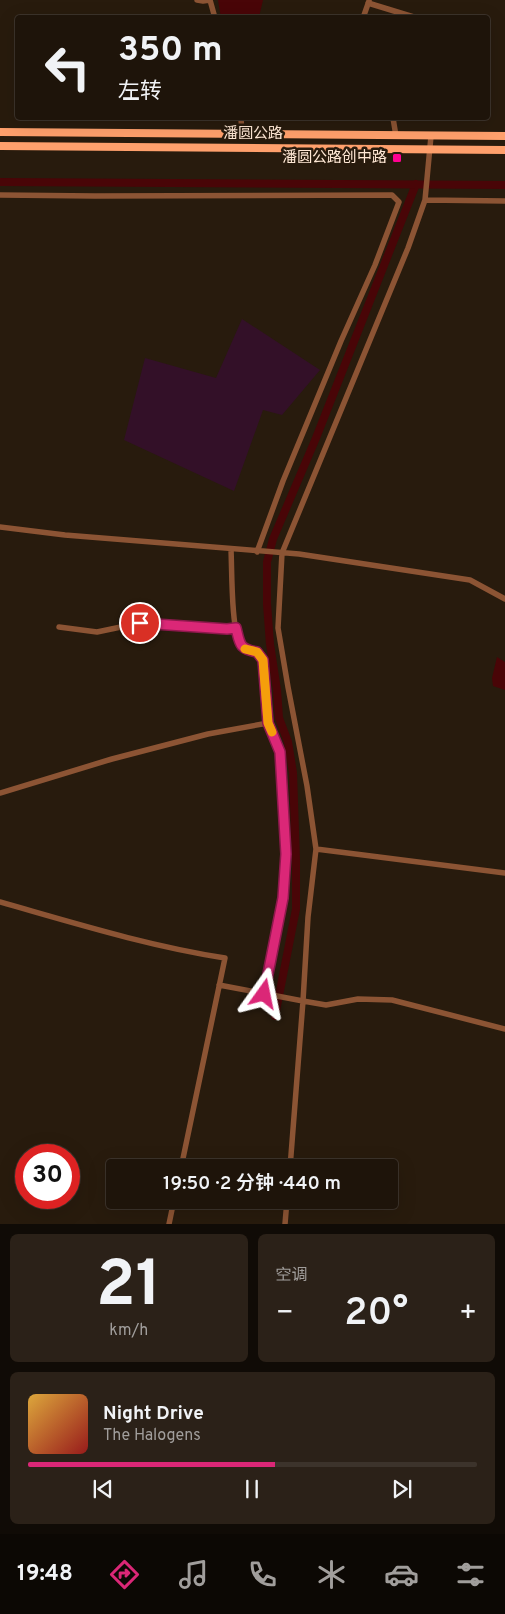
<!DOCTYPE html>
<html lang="zh">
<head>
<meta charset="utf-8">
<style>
  :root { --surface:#1e140a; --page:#2b2118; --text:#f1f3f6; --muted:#a19e9c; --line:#3c332b; --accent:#db2777 }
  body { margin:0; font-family:Overpass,"Noto Sans SC",sans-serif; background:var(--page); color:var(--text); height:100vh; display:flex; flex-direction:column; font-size:19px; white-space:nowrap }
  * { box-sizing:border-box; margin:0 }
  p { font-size:16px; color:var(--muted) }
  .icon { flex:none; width:28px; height:28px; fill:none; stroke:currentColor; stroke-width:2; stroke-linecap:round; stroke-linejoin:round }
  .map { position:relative; height:1224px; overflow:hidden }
  .side { display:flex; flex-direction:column; gap:10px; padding:10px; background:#100b06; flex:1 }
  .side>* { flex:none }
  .guide { position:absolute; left:15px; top:15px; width:475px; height:105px; border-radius:5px; box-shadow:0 5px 20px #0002,0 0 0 1px var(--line); background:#1e140a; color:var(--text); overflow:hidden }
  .speed { position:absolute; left:15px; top:1144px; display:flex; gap:10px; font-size:25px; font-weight:700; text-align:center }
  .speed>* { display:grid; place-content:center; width:65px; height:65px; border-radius:50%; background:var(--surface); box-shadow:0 5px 20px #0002,0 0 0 1px var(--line); line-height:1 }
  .speed .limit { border:8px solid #d22; background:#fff; color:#111 }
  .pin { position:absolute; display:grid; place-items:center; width:42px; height:42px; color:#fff; margin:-21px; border:2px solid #fff; border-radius:50%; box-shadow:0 1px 5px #0007 }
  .me { position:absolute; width:55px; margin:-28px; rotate:12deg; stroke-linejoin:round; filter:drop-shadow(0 0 4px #0008) }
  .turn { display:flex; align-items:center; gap:18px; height:105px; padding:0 20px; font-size:22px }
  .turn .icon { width:65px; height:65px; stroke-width:2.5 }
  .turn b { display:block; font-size:35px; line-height:42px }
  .big { font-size:38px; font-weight:600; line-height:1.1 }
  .side .widget { flex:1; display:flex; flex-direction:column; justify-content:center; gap:8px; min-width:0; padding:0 18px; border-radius:8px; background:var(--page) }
  .side .dial { align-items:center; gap:0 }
  .dial b { font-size:65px; line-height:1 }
  .song { display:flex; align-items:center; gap:15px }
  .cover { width:60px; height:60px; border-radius:8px; background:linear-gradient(135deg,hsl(40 70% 55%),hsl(0 70% 35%)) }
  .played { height:5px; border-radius:2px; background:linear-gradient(90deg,var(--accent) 55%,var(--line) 55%) }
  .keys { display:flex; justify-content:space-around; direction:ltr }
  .heat { display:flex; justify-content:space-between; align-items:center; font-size:28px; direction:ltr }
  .side .tiles { flex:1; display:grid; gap:10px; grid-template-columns:1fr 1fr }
  .widget:last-child { grid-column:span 2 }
  .trip { position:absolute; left:106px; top:1159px; width:292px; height:50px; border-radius:5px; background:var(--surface); box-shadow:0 5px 20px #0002,0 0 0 1px var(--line); font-weight:600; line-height:50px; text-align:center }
  .tab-bar { display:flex; height:80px; justify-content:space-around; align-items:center; background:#0c0804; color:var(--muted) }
  .tab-bar .icon { width:35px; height:35px }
  .tab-bar .current { color:var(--accent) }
  .tab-bar b { font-size:22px; color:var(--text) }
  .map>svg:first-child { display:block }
  .green { fill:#331028 }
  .water { fill:#490507 }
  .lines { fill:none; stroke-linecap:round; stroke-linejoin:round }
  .canal { stroke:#490507; stroke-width:8 }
  .minor { stroke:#8c5434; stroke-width:5.5 }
  .secondary { stroke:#ffa06c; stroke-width:8 }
  .route-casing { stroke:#8e194d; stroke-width:12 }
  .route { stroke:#db2777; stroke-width:9 }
  .slow { stroke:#f59e0b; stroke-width:9 }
  .poi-dot { fill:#ff0191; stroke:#281b0d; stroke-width:2 }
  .labels { text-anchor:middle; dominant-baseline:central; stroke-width:5; stroke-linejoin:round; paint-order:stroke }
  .street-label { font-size:15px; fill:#ffe8d5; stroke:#281b0d }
  .poi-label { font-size:15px; fill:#ffe8d5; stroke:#281b0d; text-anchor:end }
</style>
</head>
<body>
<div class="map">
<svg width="505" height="1224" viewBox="0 0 505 1224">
  <rect width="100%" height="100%" fill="#281b0d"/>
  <path class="green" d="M 242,319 L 320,370 L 282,415 L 263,410 L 234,491 L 124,440 L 145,358 L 216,378 Z"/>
  <path class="water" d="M 218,0 L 263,0 L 259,17 L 221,18 Z
    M 497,657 L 505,662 L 505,690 L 493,686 L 492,678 Z"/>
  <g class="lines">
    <path class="canal" d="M 0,182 L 505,185
      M 275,1016 L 296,909 L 296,861 L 293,773 L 288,742 L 279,718 L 277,690 L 270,644 L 267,604 L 267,562 L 273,539 L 316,438 L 416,184"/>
    <path class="minor" d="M 197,0 L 203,1 L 210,0
      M 210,0 L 215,18
      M 368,3 L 417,18
      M 363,18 L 369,1
      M 241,118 L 242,135
      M 393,118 L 396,136
      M 431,136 L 425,200 L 505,201
      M 0,195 L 95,196 L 392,195 L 399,202 L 375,265 L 341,341 L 283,481 L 257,552
      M 425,200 L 408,248 L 282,553 L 278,628 L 288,687 L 307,786 L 316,849 L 308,917 L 303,1001 L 326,1005 L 358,999 L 392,1000 L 505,1029
      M 0,527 L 65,535 L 299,554 L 470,580 L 505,599
      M 231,550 C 232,568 231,632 241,646 C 248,654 257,647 263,660 L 268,723 L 280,752 L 286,854 L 283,898 L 264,994
      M 59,627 L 97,632 L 140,623 L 227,629 L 236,628
      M 0,793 L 112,759 L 208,734 L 268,723
      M 316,849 L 505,873
      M 0,902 C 74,923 148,946 225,958 L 181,1168
      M 219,985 L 303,1001 L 290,1168
      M 169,1224 L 174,1200
      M 285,1224 L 287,1200"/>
    <path class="secondary" d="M 0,132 L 505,136
      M 0,146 L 505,150"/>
  </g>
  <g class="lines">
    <g class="route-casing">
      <path id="route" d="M 140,623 L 227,629 L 236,628 C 240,644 239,649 257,652 L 263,660 L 268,723 L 280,752 L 286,854 L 283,898 L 264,994"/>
    </g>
    <use href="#route" class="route"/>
    <path class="slow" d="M 245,649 L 257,652 L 263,660 L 268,723 L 272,732"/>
  </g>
  <rect class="poi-dot" x="392" y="153" width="10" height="10" rx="2.5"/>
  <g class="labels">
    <g class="street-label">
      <text x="253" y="134">潘圆公路</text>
    </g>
    <g class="poi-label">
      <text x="387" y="158">潘圆公路创中路</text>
    </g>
  </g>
</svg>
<div class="speed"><div class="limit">30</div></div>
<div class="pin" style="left:140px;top:623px;background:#d93025"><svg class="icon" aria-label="arrive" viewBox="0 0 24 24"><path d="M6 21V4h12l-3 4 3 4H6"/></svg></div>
<svg class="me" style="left:264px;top:994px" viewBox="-20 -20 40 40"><path d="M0-17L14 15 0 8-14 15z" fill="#db2777" stroke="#fff" stroke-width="4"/></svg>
<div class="trip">19:50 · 2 分钟 · 440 m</div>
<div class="guide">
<div class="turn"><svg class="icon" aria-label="left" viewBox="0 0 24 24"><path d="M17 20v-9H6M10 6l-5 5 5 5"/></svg><div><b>350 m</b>左转</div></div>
</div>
</div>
<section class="side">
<div class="tiles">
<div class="widget dial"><b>21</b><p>km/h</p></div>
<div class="widget"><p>空调</p>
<div class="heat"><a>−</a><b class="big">20°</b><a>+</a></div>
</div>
<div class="widget">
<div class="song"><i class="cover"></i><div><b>Night Drive</b><p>The Halogens</p></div></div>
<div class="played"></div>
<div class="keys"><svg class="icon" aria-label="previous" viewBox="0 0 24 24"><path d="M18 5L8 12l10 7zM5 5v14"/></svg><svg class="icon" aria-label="pause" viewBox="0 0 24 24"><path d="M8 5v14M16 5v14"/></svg><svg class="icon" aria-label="next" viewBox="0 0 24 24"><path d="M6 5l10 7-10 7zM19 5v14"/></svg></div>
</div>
</div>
</section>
<nav class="tab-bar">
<b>19:48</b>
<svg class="icon current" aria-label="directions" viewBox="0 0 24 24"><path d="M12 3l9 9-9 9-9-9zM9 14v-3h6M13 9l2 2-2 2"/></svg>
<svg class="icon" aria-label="music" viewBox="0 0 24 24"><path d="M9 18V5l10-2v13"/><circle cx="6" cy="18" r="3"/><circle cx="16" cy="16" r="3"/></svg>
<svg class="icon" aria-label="phone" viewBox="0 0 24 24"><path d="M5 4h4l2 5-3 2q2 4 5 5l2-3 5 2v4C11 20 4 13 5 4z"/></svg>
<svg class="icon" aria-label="climate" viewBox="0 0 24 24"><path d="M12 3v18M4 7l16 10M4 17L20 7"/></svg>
<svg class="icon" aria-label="car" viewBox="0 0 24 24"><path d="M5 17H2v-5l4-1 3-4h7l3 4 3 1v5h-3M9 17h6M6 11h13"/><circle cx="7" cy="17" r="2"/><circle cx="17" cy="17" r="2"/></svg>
<svg class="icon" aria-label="filters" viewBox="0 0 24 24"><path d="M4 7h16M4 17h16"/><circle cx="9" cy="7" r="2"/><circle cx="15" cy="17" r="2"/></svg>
</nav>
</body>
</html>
